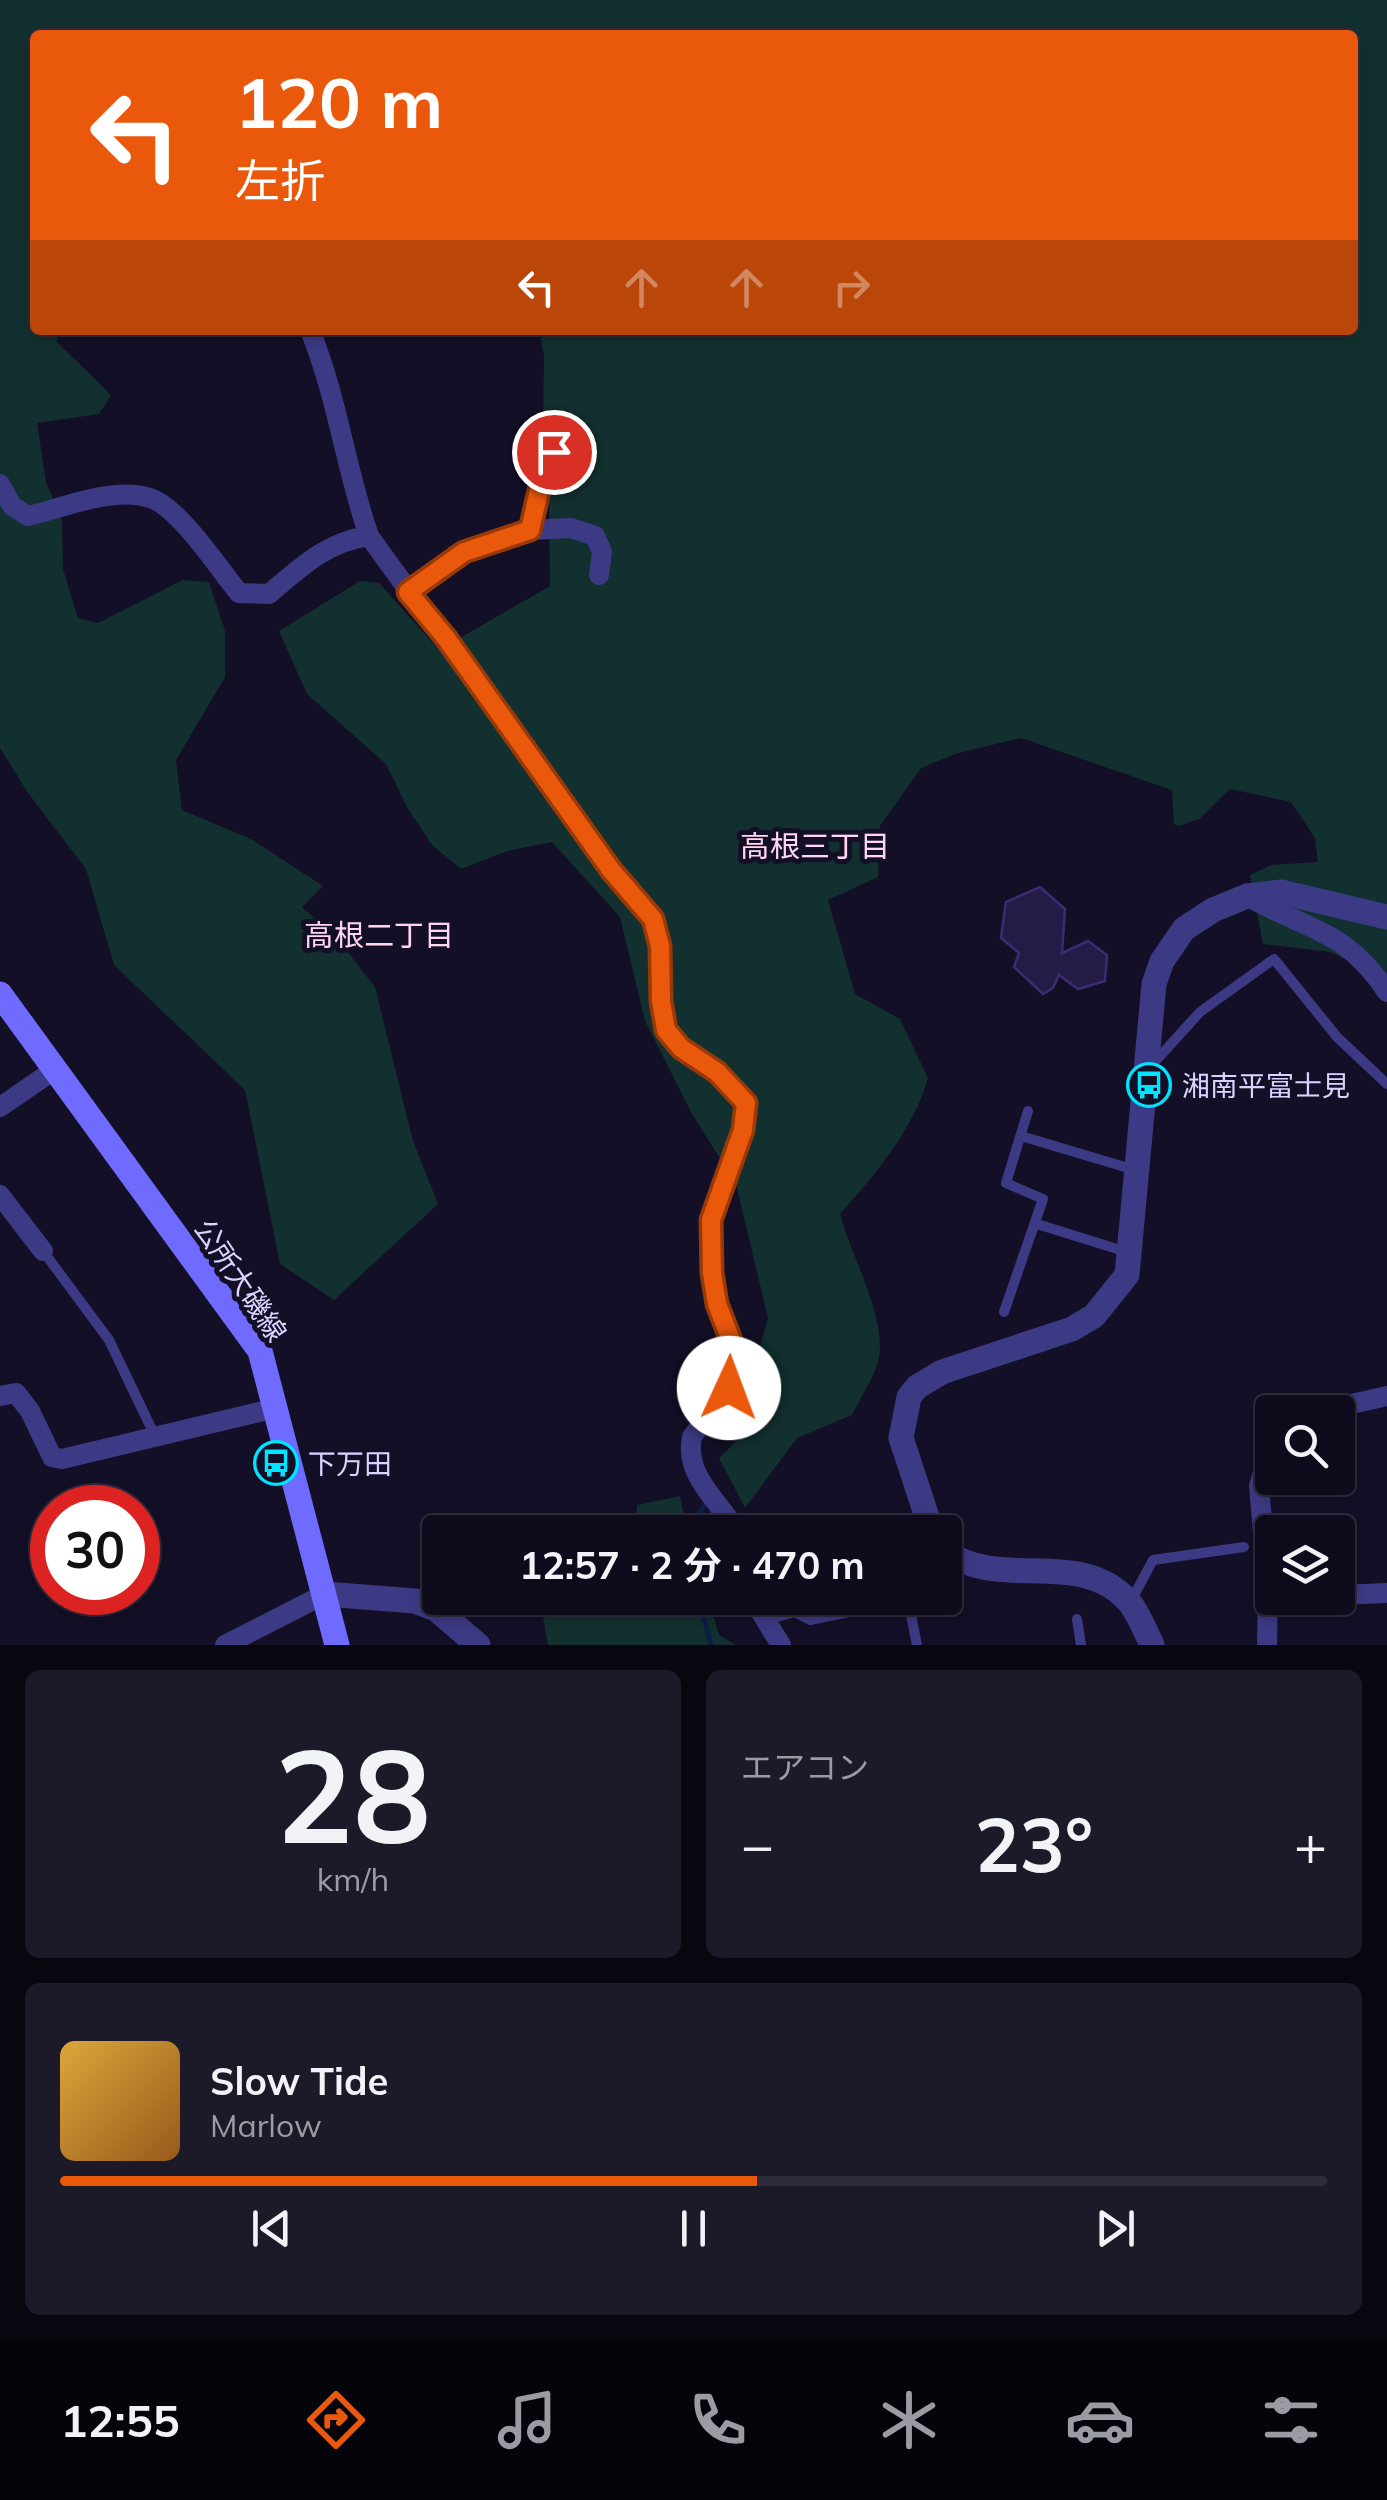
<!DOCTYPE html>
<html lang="ja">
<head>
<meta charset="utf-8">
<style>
  :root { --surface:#0e0b1c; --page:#1c1929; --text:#f1f3f6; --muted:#9b9ba3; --line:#2e2b3b; --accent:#ea580c }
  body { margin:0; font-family:Mulish,"Noto Sans JP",sans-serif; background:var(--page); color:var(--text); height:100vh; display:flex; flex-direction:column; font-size:38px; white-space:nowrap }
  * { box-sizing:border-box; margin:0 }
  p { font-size:32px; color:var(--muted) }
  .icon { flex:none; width:55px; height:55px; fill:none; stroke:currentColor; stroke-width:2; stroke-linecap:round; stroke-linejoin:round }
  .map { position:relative; height:1645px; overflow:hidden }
  .details { display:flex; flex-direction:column; gap:25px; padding:25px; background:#08060f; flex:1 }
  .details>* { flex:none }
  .hud { position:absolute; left:30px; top:30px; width:1328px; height:305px; border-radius:10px; box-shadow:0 5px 15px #0003,0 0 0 2px var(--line); background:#ea580c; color:#fff; overflow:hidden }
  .controls { position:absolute; left:1255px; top:1395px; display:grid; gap:20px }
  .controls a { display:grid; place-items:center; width:100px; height:100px; border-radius:10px; background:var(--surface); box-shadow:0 5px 15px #0003,0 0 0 2px var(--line); font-size:50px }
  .speed { position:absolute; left:30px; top:1485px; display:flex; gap:20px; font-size:50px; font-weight:700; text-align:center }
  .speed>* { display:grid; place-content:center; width:130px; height:130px; border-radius:50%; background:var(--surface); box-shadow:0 5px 15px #0003,0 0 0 2px var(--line); line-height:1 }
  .speed .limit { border:15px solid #d22; background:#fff; color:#111 }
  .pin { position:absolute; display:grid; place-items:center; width:85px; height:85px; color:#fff; margin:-42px; border:5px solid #fff; border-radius:50%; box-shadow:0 2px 10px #0007 }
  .me { position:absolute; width:110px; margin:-55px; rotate:2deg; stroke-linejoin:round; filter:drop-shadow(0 0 8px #0008) }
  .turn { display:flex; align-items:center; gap:35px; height:210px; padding:0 40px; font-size:45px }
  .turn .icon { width:130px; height:130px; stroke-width:2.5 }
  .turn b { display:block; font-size:70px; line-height:85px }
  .lanes { display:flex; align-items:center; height:95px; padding:0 40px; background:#0003; justify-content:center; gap:50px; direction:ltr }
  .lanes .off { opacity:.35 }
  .big { font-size:75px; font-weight:700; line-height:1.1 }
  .details .tile { flex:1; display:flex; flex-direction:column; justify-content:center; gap:15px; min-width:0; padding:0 35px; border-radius:15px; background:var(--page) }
  .details .dial { align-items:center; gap:0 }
  .dial b { font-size:130px; line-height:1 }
  .song { display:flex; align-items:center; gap:30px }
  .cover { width:120px; height:120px; border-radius:15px; background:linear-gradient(135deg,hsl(40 70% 55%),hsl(30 70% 35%)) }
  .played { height:10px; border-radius:5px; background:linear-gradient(90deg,var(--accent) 55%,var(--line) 55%) }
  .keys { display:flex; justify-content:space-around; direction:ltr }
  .heat { display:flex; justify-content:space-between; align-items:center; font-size:55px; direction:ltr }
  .details .tiles { flex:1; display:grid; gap:25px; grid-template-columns:1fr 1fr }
  .tile:last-child { grid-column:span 2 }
  .trip { position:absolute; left:422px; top:1515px; width:540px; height:100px; border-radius:10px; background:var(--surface); box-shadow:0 5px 15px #0003,0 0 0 2px var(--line); font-weight:700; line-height:100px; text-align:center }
  .tab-bar { display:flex; height:160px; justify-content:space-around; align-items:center; background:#06040b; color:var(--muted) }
  .tab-bar .icon { width:70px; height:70px }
  .tab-bar .current { color:var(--accent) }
  .tab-bar b { font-size:45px; color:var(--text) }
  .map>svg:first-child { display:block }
  .green { fill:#12302f }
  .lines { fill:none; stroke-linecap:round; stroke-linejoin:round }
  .stream { stroke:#0a1f44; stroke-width:5 }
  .building { fill:#241b47; stroke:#3b2d73; stroke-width:2.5 }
  .service { stroke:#3d3a85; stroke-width:10 }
  .minor { stroke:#3d3a85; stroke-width:20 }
  .tertiary { stroke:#3d3a85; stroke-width:25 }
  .secondary { stroke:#6f6bff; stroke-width:25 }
  .route-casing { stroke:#983908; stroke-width:25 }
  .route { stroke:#ea580c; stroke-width:18 }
  .labels { text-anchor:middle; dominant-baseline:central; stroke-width:10; stroke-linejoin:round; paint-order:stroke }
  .poi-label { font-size:28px; fill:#d9d4ff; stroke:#130f26; text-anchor:start }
  .street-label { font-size:28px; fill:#d9d4ff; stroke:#130f26 }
  .neighbourhood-label { font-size:30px; fill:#ffd6f0; stroke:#130f26 }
</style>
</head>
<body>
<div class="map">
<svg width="1387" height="1645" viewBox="0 0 1387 1645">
  <rect width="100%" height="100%" fill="#130f26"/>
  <path class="green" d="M 0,0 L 1387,0 L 1387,979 L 1330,952 L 1263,944 L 1250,875 L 1271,865 L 1318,862 L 1315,838 L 1291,802 L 1230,789 L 1199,819 L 1179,826 L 1174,824 L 1172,790 L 1021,738 L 958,753 L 921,768 L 880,826 L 878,877 L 828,900 L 855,994 L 900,1019 L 928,1078 C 913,1130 876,1174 840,1214 C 851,1256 891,1325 877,1365 C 871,1382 860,1399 852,1415 L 797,1438 L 745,1508 L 719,1458 L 741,1437 L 744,1404 L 768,1318 L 736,1184 L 692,1114 L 645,1021 L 620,917 L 552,842 L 507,851 L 461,869 L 432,845 L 408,809 L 386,764 L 307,694 L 279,631 L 360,581 L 379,583 L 439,650 L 550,586 L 549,500 L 525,474 L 543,433 L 544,356 L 539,330 L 1352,330 L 1352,35 L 35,35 L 35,330 L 58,330 L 57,342 L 111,395 L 99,414 L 37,423 L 46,482 L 62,520 L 63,569 L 78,618 L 98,623 L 183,580 L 209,582 L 225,631 L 225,677 L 176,760 L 182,810 L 253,840 L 323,886 L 302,907 L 340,942 L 375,987 L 413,1141 L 438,1204 L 334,1300 L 280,1264 L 245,1090 L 114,965 L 86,869 L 28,793 L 0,748 Z
    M 680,1496 L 687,1532 L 636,1532 L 637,1505 Z
    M 613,1598 L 708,1598 L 719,1635 L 736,1645 L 548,1645 L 543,1618 Z"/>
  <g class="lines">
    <path class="stream" d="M 690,1532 L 689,1525 L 706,1504
      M 699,1598 L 711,1645"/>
  </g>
  <path class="building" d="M 1040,887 L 1065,909 L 1062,953 L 1088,941 L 1107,955 L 1105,981 L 1078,989 L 1059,975 L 1053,988 L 1043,994 L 1014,967 L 1019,953 L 1001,938 L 1006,902 Z"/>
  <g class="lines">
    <path class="service" d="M 1151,1066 L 1200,1012 L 1274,959 L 1337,1037 L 1387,1084
      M 1021,1136 L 1135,1170
      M 1037,1224 L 1127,1252
      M 43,1251 L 109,1340 L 155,1436
      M 1004,1312 L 1043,1199 L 1006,1183 L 1028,1111
      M 1131,1601 L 1153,1560 L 1244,1547
      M 1077,1619 L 1081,1645
      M 766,1620 L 795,1612 L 810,1620 L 908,1600 L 917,1645"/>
    <path class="minor" d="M 310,330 C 338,400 345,466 369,536
      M 0,484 L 12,506 L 28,516 C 63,508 114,486 150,498 C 179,507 219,569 239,593 L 269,594 C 301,567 326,542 369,536 L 611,870 L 653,919 L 660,946 L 661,1001 L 666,1030 L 681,1047 L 717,1072 L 747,1103 L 743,1130 L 711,1220 L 712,1273 L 717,1304 L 737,1356 L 736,1375 L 692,1437 C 684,1477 720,1501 737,1532
      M 530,530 L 571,528 L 595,536 L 602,552 L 599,575
      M 408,592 L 464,552 L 530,530 L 541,482 L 555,452 L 580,441
      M 1247,896 C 1307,931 1345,928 1387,992
      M 0,1107 L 54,1070
      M 0,1195 L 43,1251
      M 0,1396 L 16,1393 L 30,1411 L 52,1457 L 62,1459 L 276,1408
      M 1316,1412 L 1387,1396
      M 1338,1595 L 1387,1593
      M 752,1598 L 781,1645
      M 225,1645 L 325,1594
      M 1267,1645 L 1268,1590 L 1259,1486 L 1272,1443"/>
    <path class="tertiary" d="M 932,1532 L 901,1438 L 909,1397 L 917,1387 L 942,1372 L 1072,1329 L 1094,1316 L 1127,1275 L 1154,984 L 1162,961 L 1184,929 L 1213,910 L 1247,896 L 1281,892 L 1387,917
      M 945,1551 C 1000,1592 1082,1546 1130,1603 C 1139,1615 1146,1632 1152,1645
      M 325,1594 L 415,1601 L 436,1609 L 478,1645"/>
    <path class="secondary" d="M 0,994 L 260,1351 L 337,1645"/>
  </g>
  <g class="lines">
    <g class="route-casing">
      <path id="route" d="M 554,452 L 541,482 L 530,530 L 464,552 L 408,592 L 446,638 L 611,870 L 653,919 L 660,946 L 661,1001 L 666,1030 L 681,1048 L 717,1072 L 746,1103 L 743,1130 L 711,1220 L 712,1273 L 717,1304 L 737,1356 L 736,1375 L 729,1388"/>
    </g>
    <use href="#route" class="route"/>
  </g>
  <defs>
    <g id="bus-ring" transform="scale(2.25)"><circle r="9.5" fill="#130f26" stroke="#00e5ff" stroke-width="1.5"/><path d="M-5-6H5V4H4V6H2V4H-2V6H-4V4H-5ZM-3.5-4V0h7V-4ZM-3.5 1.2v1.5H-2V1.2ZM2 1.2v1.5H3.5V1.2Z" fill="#00e5ff"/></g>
  </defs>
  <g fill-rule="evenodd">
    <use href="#bus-ring" x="1149" y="1085"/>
    <use href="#bus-ring" x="276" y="1463"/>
  </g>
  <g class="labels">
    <g class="poi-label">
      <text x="1182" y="1085">湘南平富士見</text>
      <text x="308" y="1463">下万田</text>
    </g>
    <g class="street-label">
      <text transform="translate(241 1280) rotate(56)">公所大磯線</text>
    </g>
    <g class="neighbourhood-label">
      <text x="815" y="846">高根三丁目</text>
      <text x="379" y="935">高根二丁目</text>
    </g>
  </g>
</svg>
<div class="controls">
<a><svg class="icon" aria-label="search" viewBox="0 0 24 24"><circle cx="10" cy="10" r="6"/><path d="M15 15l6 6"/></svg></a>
<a><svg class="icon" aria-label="layers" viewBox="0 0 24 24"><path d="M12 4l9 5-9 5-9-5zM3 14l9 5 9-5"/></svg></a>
</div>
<div class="speed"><div class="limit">30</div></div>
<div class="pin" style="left:554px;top:452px;background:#d93025"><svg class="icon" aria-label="arrive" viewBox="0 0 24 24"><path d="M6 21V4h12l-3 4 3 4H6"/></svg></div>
<svg class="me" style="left:729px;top:1388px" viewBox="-20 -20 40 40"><circle r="19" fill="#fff"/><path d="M0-13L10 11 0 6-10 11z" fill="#ea580c"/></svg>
<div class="trip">12:57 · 2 分 · 470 m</div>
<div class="hud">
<div class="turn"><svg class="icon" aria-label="left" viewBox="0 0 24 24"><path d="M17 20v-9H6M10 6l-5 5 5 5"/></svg><div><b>120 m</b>左折</div></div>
<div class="lanes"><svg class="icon" aria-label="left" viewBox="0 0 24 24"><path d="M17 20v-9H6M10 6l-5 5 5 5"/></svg><svg class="icon off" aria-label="ahead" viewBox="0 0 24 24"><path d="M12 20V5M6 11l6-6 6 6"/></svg><svg class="icon off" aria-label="ahead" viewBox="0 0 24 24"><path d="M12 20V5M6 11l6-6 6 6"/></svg><svg class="icon off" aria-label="right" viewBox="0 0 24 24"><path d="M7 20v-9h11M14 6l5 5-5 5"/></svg></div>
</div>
</div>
<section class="details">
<div class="tiles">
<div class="tile dial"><b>28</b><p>km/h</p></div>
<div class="tile"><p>エアコン</p>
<div class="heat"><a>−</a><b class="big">23°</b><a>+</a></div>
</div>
<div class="tile">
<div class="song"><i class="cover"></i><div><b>Slow Tide</b><p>Marlow</p></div></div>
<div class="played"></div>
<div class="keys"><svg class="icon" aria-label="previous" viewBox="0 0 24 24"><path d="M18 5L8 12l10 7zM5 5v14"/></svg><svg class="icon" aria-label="pause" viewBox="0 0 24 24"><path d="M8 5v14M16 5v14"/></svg><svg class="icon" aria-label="next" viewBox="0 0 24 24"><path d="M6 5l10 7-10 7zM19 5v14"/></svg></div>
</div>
</div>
</section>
<nav class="tab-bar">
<b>12:55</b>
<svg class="icon current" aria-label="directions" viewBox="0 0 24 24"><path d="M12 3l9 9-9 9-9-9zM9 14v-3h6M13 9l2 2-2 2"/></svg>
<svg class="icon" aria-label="music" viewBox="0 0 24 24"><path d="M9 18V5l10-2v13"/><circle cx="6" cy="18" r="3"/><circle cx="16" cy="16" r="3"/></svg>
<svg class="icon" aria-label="phone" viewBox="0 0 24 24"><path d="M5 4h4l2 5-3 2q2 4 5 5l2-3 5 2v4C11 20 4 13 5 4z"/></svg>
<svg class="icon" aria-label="climate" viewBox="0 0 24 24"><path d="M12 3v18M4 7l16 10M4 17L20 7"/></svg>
<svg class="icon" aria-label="car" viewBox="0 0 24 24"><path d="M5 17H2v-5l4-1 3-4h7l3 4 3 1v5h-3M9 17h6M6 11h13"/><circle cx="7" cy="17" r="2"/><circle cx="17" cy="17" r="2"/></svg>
<svg class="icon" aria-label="filters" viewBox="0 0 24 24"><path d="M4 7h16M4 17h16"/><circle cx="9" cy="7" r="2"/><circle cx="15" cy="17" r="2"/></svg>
</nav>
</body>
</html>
